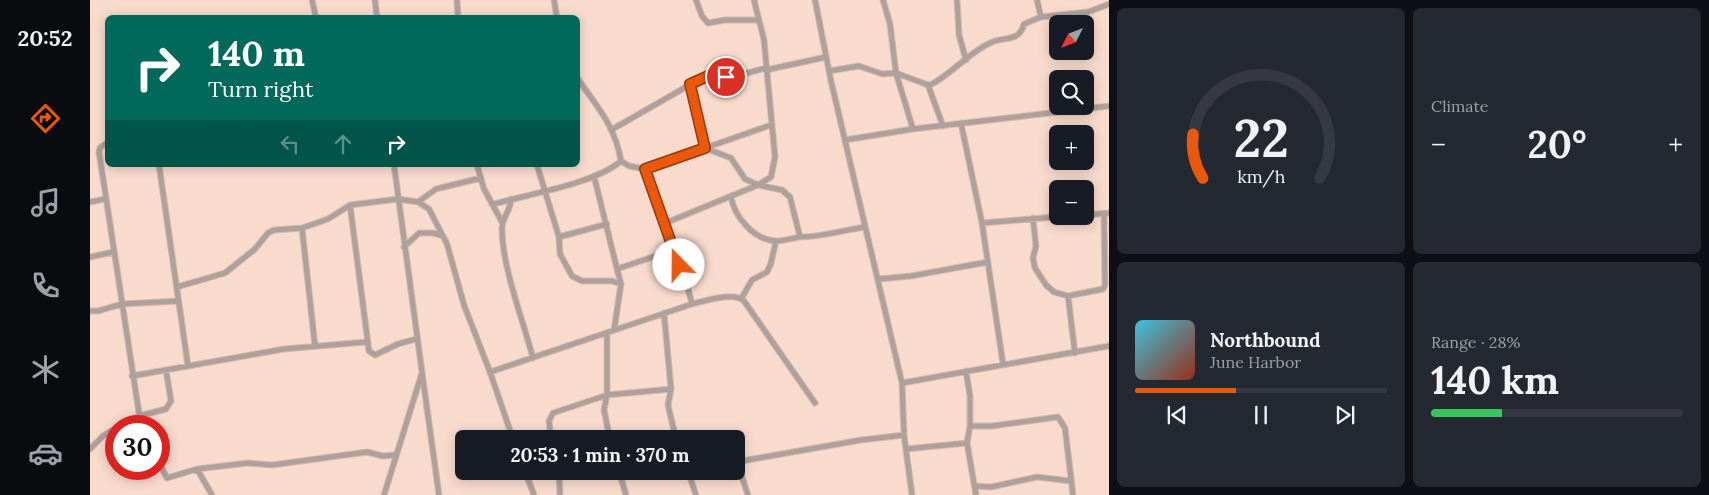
<!DOCTYPE html>
<html lang="en">
<head>
<meta charset="utf-8">
<style>
  :root { --surface:#171b24; --page:#242831; --text:#f1f3f6; --muted:#9ea1a6; --line:#363941; --accent:#ea580c }
  body { margin:0; font-family:Lora,serif; background:var(--page); color:var(--text); height:100vh; display:flex; flex-direction:column; font-size:19px; white-space:nowrap }
  * { box-sizing:border-box; margin:0 }
  p { font-size:16px; color:var(--muted) }
  .icon { flex:none; width:28px; height:28px; fill:none; stroke:currentColor; stroke-width:2; stroke-linecap:round; stroke-linejoin:round }
  .map { position:relative; flex:1; overflow:hidden }
  .panel { display:flex; flex-direction:column; gap:8px; padding:8px; background:#0d0f14; width:600px }
  .panel>* { flex:none }
  .guide { position:absolute; left:15px; top:15px; width:475px; height:152px; border-radius:8px; box-shadow:0 2px 12px #0003; background:#00695c; color:#fff; overflow:hidden }
  .needle { width:32px; rotate:228deg }
  .fabs { position:absolute; left:959px; top:15px; display:grid; gap:10px }
  .fabs a { display:grid; place-items:center; width:45px; height:45px; border-radius:8px; background:var(--surface); box-shadow:0 2px 12px #0003; font-size:25px }
  .speed { position:absolute; left:15px; top:415px; display:flex; gap:10px; font-size:25px; font-weight:700; text-align:center }
  .speed>* { display:grid; place-content:center; width:65px; height:65px; border-radius:50%; background:var(--surface); box-shadow:0 2px 12px #0003; line-height:1 }
  .speed .limit { border:8px solid #d22; background:#fff; color:#111 }
  .pin { position:absolute; display:grid; place-items:center; width:42px; height:42px; color:#fff; margin:-21px; border:2px solid #fff; border-radius:50%; box-shadow:0 1px 5px #0007 }
  .me { position:absolute; width:55px; margin:-28px; rotate:338deg; stroke-linejoin:round; filter:drop-shadow(0 0 4px #0008) }
  .turn { display:flex; align-items:center; gap:18px; height:105px; padding:0 20px; font-size:22px }
  .turn .icon { width:65px; height:65px; stroke-width:2.5 }
  .turn b { display:block; font-size:35px; line-height:42px }
  .lanes { display:flex; align-items:center; height:48px; padding:0 20px; background:#0003; justify-content:center; gap:25px; direction:ltr }
  .lanes .off { opacity:.35 }
  .big { font-size:38px; font-weight:700; line-height:1.1 }
  .panel .card { flex:1; display:flex; flex-direction:column; justify-content:center; gap:8px; min-width:0; padding:0 18px; border-radius:8px; background:var(--page) }
  .panel .dial { align-items:center; gap:0 }
  .dial svg { height:130px; overflow:visible; fill:none; stroke:var(--line); stroke-width:7; stroke-linecap:round; text-anchor:middle }
  .dial text { fill:var(--text); stroke:none }
  .song { display:flex; align-items:center; gap:15px }
  .cover { width:60px; height:60px; border-radius:8px; background:linear-gradient(135deg,hsl(190 70% 55%),hsl(10 70% 35%)) }
  .played { height:5px; border-radius:2px; background:linear-gradient(90deg,var(--accent) 40%,var(--line) 40%) }
  .keys { display:flex; justify-content:space-around; direction:ltr }
  .heat { display:flex; justify-content:space-between; align-items:center; font-size:28px; direction:ltr }
  .charge { height:8px; border-radius:4px; background:linear-gradient(90deg,#34c759 28%,var(--line) 0) }
  .panel .tiles { flex:1; display:grid; gap:8px; grid-template-columns:repeat(2,1fr) }
  .trip { position:absolute; left:365px; top:430px; width:290px; height:50px; border-radius:8px; background:var(--surface); box-shadow:0 2px 12px #0003; font-weight:700; line-height:50px; text-align:center }
  main { display:flex; flex:1; min-height:0 }
  .menu { display:flex; flex-direction:column; width:90px; justify-content:space-around; align-items:center; background:#090b0e; color:var(--muted) }
  .menu .icon { width:35px; height:35px }
  .menu .active { color:var(--accent) }
  .menu b { font-size:22px; color:var(--text) }
  .map>svg:first-child { display:block }
  .lines { fill:none; stroke-linecap:round; stroke-linejoin:round }
  .street-casing { stroke:#d5baaf; stroke-width:7 }
  .street { stroke:#aea19c; stroke-width:5 }
  .route-casing { stroke:#983908; stroke-width:12 }
  .route { stroke:#ea580c; stroke-width:9 }
</style>
</head>
<body>
<main>
<nav class="menu">
<b>20:52</b>
<svg class="icon active" aria-label="directions" viewBox="0 0 24 24"><path d="M12 3l9 9-9 9-9-9zM9 14v-3h6M13 9l2 2-2 2"/></svg>
<svg class="icon" aria-label="music" viewBox="0 0 24 24"><path d="M9 18V5l10-2v13"/><circle cx="6" cy="18" r="3"/><circle cx="16" cy="16" r="3"/></svg>
<svg class="icon" aria-label="phone" viewBox="0 0 24 24"><path d="M5 4h4l2 5-3 2q2 4 5 5l2-3 5 2v4C11 20 4 13 5 4z"/></svg>
<svg class="icon" aria-label="climate" viewBox="0 0 24 24"><path d="M12 3v18M4 7l16 10M4 17L20 7"/></svg>
<svg class="icon" aria-label="car" viewBox="0 0 24 24"><path d="M5 17H2v-5l4-1 3-4h7l3 4 3 1v5h-3M9 17h6M6 11h13"/><circle cx="7" cy="17" r="2"/><circle cx="17" cy="17" r="2"/></svg>
</nav>
<div class="map">
<svg width="1019" height="495" viewBox="0 0 1019 495">
  <rect width="100%" height="100%" fill="#f9dbce"/>
  <g class="lines">
    <g class="street-casing">
      <path id="street" d="M 222,0 L 226,18
        M 285,0 L 287,18
        M 367,0 L 368,18
        M 464,0 L 467,18
        M 606,0 L 612,16 L 618,23 L 635,20 L 668,20
        M 725,0 L 741,81 L 812,383 L 814,435 L 822,495
        M 793,0 L 800,24 L 806,73 L 823,129
        M 867,0 L 869,35 L 876,60
        M 947,0 L 951,17 L 998,12 L 1019,4
        M 676,70 L 736,57
        M 739,71 L 769,66 L 792,74 L 806,73 L 838,85 L 842,84 C 863,73 878,53 900,43 C 914,36 929,43 934,24 L 951,17
        M 488,79 C 507,107 525,125 531,161
        M 600,84 L 615,148 L 641,158 L 655,179 L 668,185 L 692,190 L 700,197 L 710,237 C 733,237 753,230 775,227
        M 838,85 L 853,126
        M 871,123 L 892,223 L 913,364
        M 521,130 L 610,79 L 617,76 L 647,76 L 675,68
        M 755,140 L 823,129 L 1019,106
        M 18,142 L 10,148 L 9,152 L 51,426
        M 69,165 L 98,366
        M 304,165 C 318,275 334,385 349,495
        M 387,165 L 394,189 L 412,222
        M 447,165 L 469,237 L 470,254 L 482,276 L 492,281 L 522,281 L 531,284
        M 555,169 L 583,250 L 596,281 L 602,304
        M 504,176 L 527,269
        M 641,196 C 644,217 664,240 686,241 C 694,241 703,238 710,237
        M 421,199 C 421,210 412,218 412,228 C 412,267 433,320 443,358
        M 0,202 L 15,199
        M 328,202 L 346,189 L 391,178
        M 404,204 C 439,194 504,184 531,161 L 539,166 L 555,169 L 681,125
        M 260,205 L 279,351 L 285,355 L 308,344 L 326,339
        M 995,215 L 1019,213
        M 943,218 L 946,246 L 943,258 L 945,268 L 956,285 L 964,292 L 978,296 L 1013,289 L 1015,285 L 1014,214
        M 892,223 L 976,216
        M 573,224 L 668,185 L 681,177 L 685,157 L 674,40 L 664,0
        M 212,228 L 225,346
        M 469,237 L 517,224
        M 314,247 L 329,233 L 343,233 L 353,236
        M 0,257 L 23,252
        M 789,279 L 821,276 L 898,262
        M 87,287 L 135,273 L 165,249 L 178,233 L 184,230 L 212,228 L 238,219 L 260,205 L 308,199 L 328,202 L 339,209 L 357,244 L 374,305 L 400,372
        M 978,296 L 985,353
        M 651,299 L 662,280 L 677,272 L 681,263 L 686,241
        M 0,311 L 8,311 L 32,304 L 88,301
        M 574,313 L 581,389 L 578,405 L 586,439
        M 524,330 L 531,284 L 527,269 L 583,250
        M 517,333 L 517,395 L 514,410 L 520,439
        M 876,371 L 880,396 L 880,426 L 877,443 L 886,495
        M 42,376 L 194,349 L 276,342
        M 812,383 L 1019,346
        M 31,426 L 49,416 L 76,409 L 81,401 L 76,370
        M 880,426 L 902,426 L 968,417 L 975,428 L 983,495
        M 423,439 L 400,372 L 602,304 C 615,301 644,291 654,301 L 725,403
        M 461,439 L 459,421 L 463,413 L 517,395 L 581,389
        M 0,449 L 13,436 L 26,428
        M 816,449 L 877,443
        M 646,462 L 771,440 L 814,435
        M 647,462 L 658,495
        M 69,463 L 77,478 L 107,469 L 158,463 L 182,465 L 277,452 L 293,456 L 304,455
        M 107,469 L 122,495
        M 435,471 L 444,495
        M 469,471 L 470,495
        M 529,471 L 536,495
        M 598,471 L 606,495
        M 885,486 L 901,487 L 947,477 L 981,481
        M 294,495 L 332,373"/>
    </g>
    <use href="#street" class="street"/>
  </g>
  <g class="lines">
    <g class="route-casing">
      <path id="route" d="M 589,265 L 555,169 L 615,148 L 600,84 L 618,76 L 636,77"/>
    </g>
    <use href="#route" class="route"/>
  </g>
</svg>
<div class="fabs">
<a><svg class="needle" viewBox="-14 -14 28 28"><path d="M0-13l5 13h-10z" fill="#e53935"/><path d="M0 13l5-13h-10z" fill="#9ea1a6"/></svg></a>
<a><svg class="icon" aria-label="search" viewBox="0 0 24 24"><circle cx="10" cy="10" r="6"/><path d="M15 15l6 6"/></svg></a>
<a>+</a>
<a>−</a>
</div>
<div class="speed"><div class="limit">30</div></div>
<div class="pin" style="left:636px;top:77px;background:#d93025"><svg class="icon" aria-label="arrive" viewBox="0 0 24 24"><path d="M6 21V4h12l-3 4 3 4H6"/></svg></div>
<svg class="me" style="left:589px;top:265px" viewBox="-20 -20 40 40"><circle r="19" fill="#fff"/><path d="M0-13L10 11 0 6-10 11z" fill="#ea580c"/></svg>
<div class="trip">20:53 · 1 min · 370 m</div>
<div class="guide">
<div class="turn"><svg class="icon" aria-label="right" viewBox="0 0 24 24"><path d="M7 20v-9h11M14 6l5 5-5 5"/></svg><div><b>140 m</b>Turn right</div></div>
<div class="lanes"><svg class="icon off" aria-label="left" viewBox="0 0 24 24"><path d="M17 20v-9H6M10 6l-5 5 5 5"/></svg><svg class="icon off" aria-label="ahead" viewBox="0 0 24 24"><path d="M12 20V5M6 11l6-6 6 6"/></svg><svg class="icon" aria-label="right" viewBox="0 0 24 24"><path d="M7 20v-9h11M14 6l5 5-5 5"/></svg></div>
</div>
</div>
<section class="panel">
<div class="tiles">
<div class="card dial"><svg viewBox="0 0 100 80">
<path d="M14 69A42 42 0 1 1 86 69"/>
<path d="M14 69A42 42 0 0 1 8 42" stroke="#ea580c"/>
<text x="50" y="56" font-size="32" font-weight="700">22</text>
<text x="50" y="72" font-size="11">km/h</text>
</svg></div>
<div class="card"><p>Climate</p>
<div class="heat"><a>−</a><b class="big">20°</b><a>+</a></div>
</div>
<div class="card">
<div class="song"><i class="cover"></i><div><b>Northbound</b><p>June Harbor</p></div></div>
<div class="played"></div>
<div class="keys"><svg class="icon" aria-label="previous" viewBox="0 0 24 24"><path d="M18 5L8 12l10 7zM5 5v14"/></svg><svg class="icon" aria-label="pause" viewBox="0 0 24 24"><path d="M8 5v14M16 5v14"/></svg><svg class="icon" aria-label="next" viewBox="0 0 24 24"><path d="M6 5l10 7-10 7zM19 5v14"/></svg></div>
</div>
<div class="card"><p>Range · 28%</p><b class="big">140 km</b><div class="charge"></div></div>
</div>
</section>
</main>
</body>
</html>
